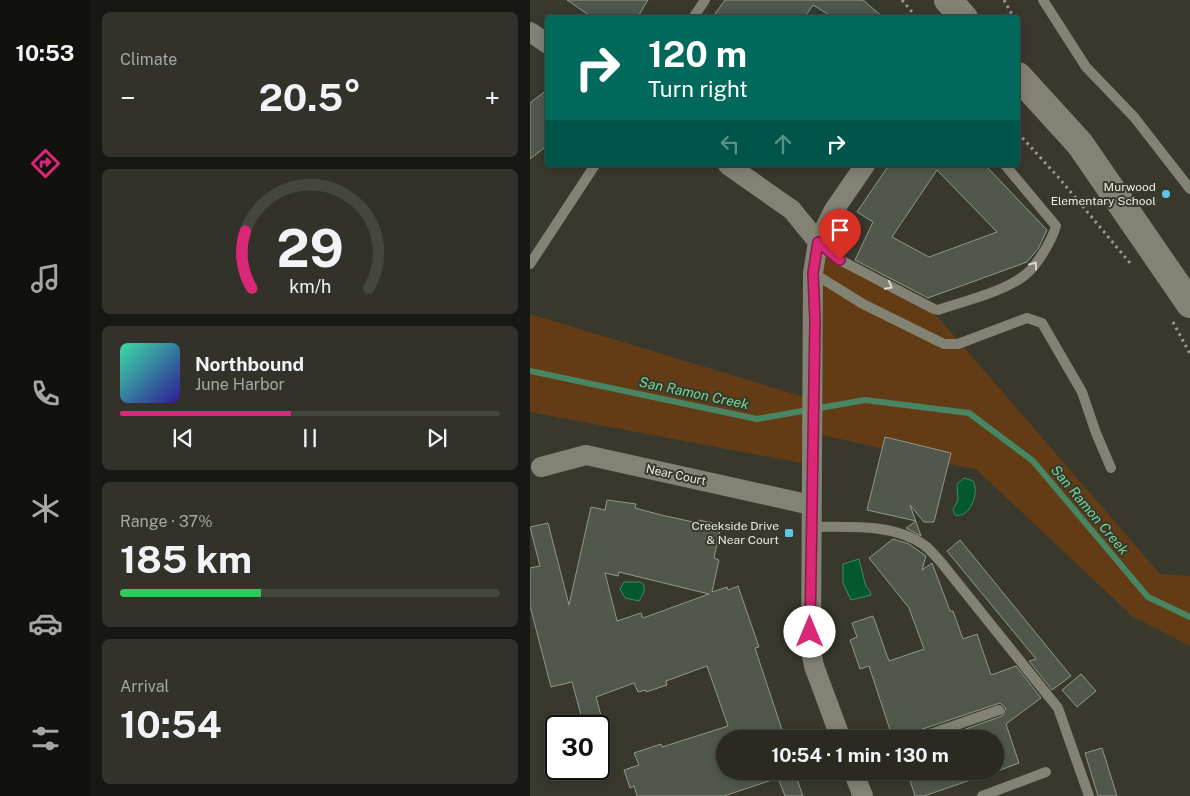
<!DOCTYPE html>
<html lang="en">
<head>
<meta charset="utf-8">
<style>
  :root { --surface:#2a2a22; --page:#32322a; --text:#f1f3f6; --muted:#a5a7a5; --line:#464640; --accent:#db2777 }
  body { margin:0; font-family:"Public Sans",sans-serif; background:var(--page); color:var(--text); height:100vh; display:flex; flex-direction:column; font-size:19px; white-space:nowrap }
  * { box-sizing:border-box; margin:0 }
  p { font-size:16px; color:var(--muted) }
  .icon { flex:none; width:28px; height:28px; fill:none; stroke:currentColor; stroke-width:2; stroke-linecap:round; stroke-linejoin:round }
  .map { position:relative; flex:1; overflow:hidden }
  .side { display:flex; flex-direction:column; gap:12px; padding:12px; background:#171713; width:440px }
  .side>* { flex:none }
  .hud { position:absolute; left:15px; top:15px; width:475px; height:152px; border-radius:5px; box-shadow:0 2px 12px #0003,0 0 0 1px var(--line); background:#00695c; color:#fff; overflow:hidden }
  .speed { position:absolute; left:15px; top:715px; display:flex; gap:10px; font-size:25px; font-weight:700; text-align:center }
  .speed>* { display:grid; place-content:center; width:65px; height:65px; border-radius:50%; background:var(--surface); box-shadow:0 2px 12px #0003,0 0 0 1px var(--line); line-height:1 }
  .speed .limit { border:2px solid #111; border-radius:8px; background:#fff; color:#111 }
  .pin { position:absolute; display:grid; place-items:center; width:42px; height:42px; color:#fff; margin:-51px -21px; border-radius:50% 50% 50% 0; rotate:-45deg; box-shadow:0 0 5px #0007 }
  .pin .icon { rotate:45deg }
  .me { position:absolute; width:55px; margin:-28px; rotate:0deg; stroke-linejoin:round; filter:drop-shadow(0 0 4px #0008) }
  .turn { display:flex; align-items:center; gap:18px; height:105px; padding:0 20px; font-size:22px }
  .turn .icon { width:65px; height:65px; stroke-width:2.5 }
  .turn b { display:block; font-size:35px; line-height:42px }
  .lanes { display:flex; align-items:center; height:48px; padding:0 20px; background:#0003; justify-content:center; gap:25px; direction:ltr }
  .lanes .off { opacity:.35 }
  .big { font-size:38px; font-weight:700; line-height:1.1 }
  .side .widget { flex:1; display:flex; flex-direction:column; justify-content:center; gap:8px; min-width:0; padding:0 18px; border-radius:8px; background:var(--page) }
  .side .dial { align-items:center; gap:0 }
  .dial svg { height:130px; overflow:visible; fill:none; stroke:var(--line); stroke-width:7; stroke-linecap:round; text-anchor:middle }
  .dial text { fill:var(--text); stroke:none }
  .song { display:flex; align-items:center; gap:15px }
  .cover { width:60px; height:60px; border-radius:8px; background:linear-gradient(135deg,hsl(160 70% 55%),hsl(250 70% 35%)) }
  .played { height:5px; border-radius:2px; background:linear-gradient(90deg,var(--accent) 45%,var(--line) 45%) }
  .keys { display:flex; justify-content:space-around; direction:ltr }
  .heat { display:flex; justify-content:space-between; align-items:center; font-size:28px; direction:ltr }
  .charge { height:8px; border-radius:4px; background:linear-gradient(90deg,#34c759 37%,var(--line) 0) }
  .trip { position:absolute; left:186px; top:730px; width:288px; height:50px; border-radius:25px; background:var(--surface); box-shadow:0 2px 12px #0003,0 0 0 1px var(--line); font-weight:700; line-height:50px; text-align:center }
  main { display:flex; flex:1; min-height:0 }
  .dock { display:flex; flex-direction:column; width:90px; justify-content:space-around; align-items:center; background:#11110e; color:var(--muted) }
  .dock .icon { width:35px; height:35px }
  .dock .selected { color:var(--accent) }
  .dock b { font-size:22px; color:var(--text) }
  .map>svg:first-child { display:block }
  .green { fill:#633c15 }
  .water { fill:#025a2c; stroke:#488663 }
  .lines { fill:none; stroke-linecap:round; stroke-linejoin:round }
  .stream { stroke:#488663; stroke-width:6 }
  .building { fill:#51574c; stroke:#91978b; fill-rule:evenodd }
  .path { stroke:#9a9a91; stroke-width:3; stroke-dasharray:2.5 4; stroke-linecap:butt }
  .lane { stroke:#828275; stroke-width:10 }
  .street { stroke:#828275; stroke-width:20 }
  .secondary { stroke:#828275; stroke-width:28 }
  .oneway { stroke:#d6d6ce }
  .route-casing { stroke:#8e194d; stroke-width:12 }
  .route { stroke:#db2777; stroke-width:9 }
  .poi-dot { fill:#5cc7e7; stroke:#38382d; stroke-width:2 }
  .labels { text-anchor:middle; dominant-baseline:central; stroke-width:4; stroke-linejoin:round; paint-order:stroke }
  .poi-label { font-size:12px; fill:#ebebe4; stroke:#38382d; text-anchor:end }
  .street-label { font-size:12px; fill:#ebebe4; stroke:#38382d }
  .water-label { font-size:14px; font-style:italic; fill:#73d793; stroke:#38382d }
</style>
</head>
<body>
<main>
<nav class="dock">
<b>10:53</b>
<svg class="icon selected" aria-label="directions" viewBox="0 0 24 24"><path d="M12 3l9 9-9 9-9-9zM9 14v-3h6M13 9l2 2-2 2"/></svg>
<svg class="icon" aria-label="music" viewBox="0 0 24 24"><path d="M9 18V5l10-2v13"/><circle cx="6" cy="18" r="3"/><circle cx="16" cy="16" r="3"/></svg>
<svg class="icon" aria-label="phone" viewBox="0 0 24 24"><path d="M5 4h4l2 5-3 2q2 4 5 5l2-3 5 2v4C11 20 4 13 5 4z"/></svg>
<svg class="icon" aria-label="climate" viewBox="0 0 24 24"><path d="M12 3v18M4 7l16 10M4 17L20 7"/></svg>
<svg class="icon" aria-label="car" viewBox="0 0 24 24"><path d="M5 17H2v-5l4-1 3-4h7l3 4 3 1v5h-3M9 17h6M6 11h13"/><circle cx="7" cy="17" r="2"/><circle cx="17" cy="17" r="2"/></svg>
<svg class="icon" aria-label="filters" viewBox="0 0 24 24"><path d="M4 7h16M4 17h16"/><circle cx="9" cy="7" r="2"/><circle cx="15" cy="17" r="2"/></svg>
</nav>
<section class="side">
<div class="widget"><p>Climate</p>
<div class="heat"><a>−</a><b class="big">20.5°</b><a>+</a></div>
</div>
<div class="widget dial"><svg viewBox="0 0 100 80">
<path d="M14 69A42 42 0 1 1 86 69"/>
<path d="M14 69A42 42 0 0 1 10 34" stroke="#db2777"/>
<text x="50" y="56" font-size="32" font-weight="700">29</text>
<text x="50" y="72" font-size="11">km/h</text>
</svg></div>
<div class="widget">
<div class="song"><i class="cover"></i><div><b>Northbound</b><p>June Harbor</p></div></div>
<div class="played"></div>
<div class="keys"><svg class="icon" aria-label="previous" viewBox="0 0 24 24"><path d="M18 5L8 12l10 7zM5 5v14"/></svg><svg class="icon" aria-label="pause" viewBox="0 0 24 24"><path d="M8 5v14M16 5v14"/></svg><svg class="icon" aria-label="next" viewBox="0 0 24 24"><path d="M6 5l10 7-10 7zM19 5v14"/></svg></div>
</div>
<div class="widget"><p>Range · 37%</p><b class="big">185 km</b><div class="charge"></div></div>
<div class="widget"><p>Arrival</p><b class="big">10:54</b></div>
</section>
<div class="map">
<svg width="660" height="796" viewBox="0 0 660 796">
  <rect width="100%" height="100%" fill="#38382d"/>
  <path class="green" d="M 288,242 L 400,308 L 630,574 L 660,576 L 660,646 L 602,616 L 447,470 L 284,433 L 282,465 L 0,412 L 0,314 L 284,400 Z"/>
  <path class="water" d="M 434,478 L 443,481 C 450,492 440,519 425,515 L 423,510 L 428,500 L 427,484 Z
    M 329,559 L 336,587 L 340,591 L 341,595 L 321,600 L 313,583 L 313,564 Z
    M 94,582 L 110,582 L 114,585 L 114,592 L 109,601 L 95,598 L 90,589 Z"/>
  <g class="lines">
    <path class="stream" d="M 0,371 L 227,419 L 335,400 L 439,413 L 503,461 L 618,597 L 660,617"/>
  </g>
  <path class="building" d="M 37,0 L 118,0 L 107,18 L 63,18 Z
    M 195,0 L 333,0 L 354,18 L 304,18 L 283,5 L 274,18 L 182,18 Z
    M 18,89 L 18,145 L 0,159 L 0,103 Z
    M 359,165 L 455,165 L 517,230 L 508,249 L 497,262 L 398,298 L 325,260 L 343,222 L 327,212 ZM 407,170 L 467,232 L 399,257 L 362,237 Z
    M 355,437 L 421,453 L 404,522 L 394,522 L 380,505 L 391,536 L 376,528 L 386,521 L 337,510 Z
    M 77,500 L 106,504 L 105,508 L 131,515 L 168,523 L 169,520 L 191,525 L 184,558 L 189,560 L 182,592 L 197,587 L 198,590 L 208,586 L 229,647 L 225,648 L 255,739 L 195,739 L 195,771 L 264,771 L 273,796 L 255,796 L 248,778 L 194,796 L 107,796 L 104,786 L 100,788 L 94,770 L 109,765 L 104,753 L 131,744 L 132,747 L 198,726 L 177,666 L 136,681 L 137,685 L 116,692 L 116,690 L 108,692 L 104,683 L 66,697 L 74,726 L 54,726 L 42,682 L 21,687 L 0,606 L 0,568 L 10,566 L 0,527 L 18,523 L 39,605 L 61,507 L 75,510 ZM 89,572 L 97,574 L 179,594 L 113,618 L 111,613 L 87,621 L 75,573 L 88,576 Z
    M 363,539 L 379,544 L 396,556 L 392,570 L 402,563 L 420,611 L 423,611 L 433,639 L 447,634 L 461,675 L 486,666 L 511,698 L 476,724 L 489,763 L 465,772 L 465,739 L 408,739 L 472,716 L 476,708 L 470,703 L 363,739 L 339,666 L 330,669 L 320,640 L 327,637 L 322,623 L 343,616 L 359,661 L 394,649 L 379,608 L 339,558 Z
    M 430,540 L 541,676 L 522,690 L 499,661 L 506,659 L 417,551 Z
    M 551,674 L 566,691 L 547,707 L 532,690 Z
    M 572,748 L 587,796 L 568,796 L 555,753 Z
    M 377,771 L 457,771 L 458,774 L 394,796 L 385,796 Z"/>
  <g class="lines">
    <path class="path" d="M 372,0 L 387,18
      M 474,0 L 484,18
      M 488,24 L 490,29 L 488,32
      M 488,133 L 529,178 L 600,263
      M 643,322 L 660,354"/>
    <path class="lane" d="M 513,0 L 556,67 L 604,117 L 660,189
      M 163,18 L 175,0
      M 288,242 L 310,260 L 404,309 L 408,310 C 434,301 474,292 495,275 C 507,266 522,240 526,226 L 475,165
      M 0,264 L 65,165
      M 283,273 L 333,304 L 414,344 L 428,344 L 497,318 L 512,323 L 552,392 L 566,433 L 581,468
      M 281,527 C 316,527 363,523 394,545 C 400,549 405,556 410,561 L 528,708 L 559,796
      M 386,739 L 469,710
      M 452,796 L 516,772"/>
    <path class="street" d="M 0,32 L 18,44
      M 198,165 L 262,210 L 288,242 L 283,273 L 281,651 L 284,666 L 311,739
      M 288,242 L 304,210 L 335,165
      M 11,467 L 56,455 L 281,505
      M 323,771 L 333,796"/>
    <path class="secondary" d="M 418,0 L 434,18
      M 488,76 L 550,144 L 660,304"/>
  </g>
  <defs><path id="oneway-chevron" d="M-2-3.5L2.5 0L-2 3.5" fill="none" stroke-width="1.6" stroke-linecap="round" stroke-linejoin="round" transform="scale(1.25)"/></defs>
  <g class="oneway">
    <use href="#oneway-chevron" transform="translate(504 265) rotate(-54)"/>
    <use href="#oneway-chevron" transform="translate(359 286) rotate(28)"/>
  </g>
  <g class="lines">
    <g class="route-casing">
      <path id="route" d="M 280,632 L 285,320 L 283,273 L 288,242 L 310,260"/>
    </g>
    <use href="#route" class="route"/>
  </g>
  <g class="poi-dot">
    <circle cx="636" cy="194" r="5"/>
    <rect x="254" y="528" width="10" height="10" rx="2.5"/>
  </g>
  <g class="labels">
    <g class="poi-label">
      <text x="626" y="187">Murwood<tspan x="626" dy="14">Elementary School</tspan></text>
      <text x="249" y="526">Creekside Drive<tspan x="249" dy="14">&amp; Near Court</tspan></text>
    </g>
    <g class="street-label">
      <text transform="translate(146 475) rotate(12)">Near Court</text>
    </g>
    <g class="water-label">
      <text transform="translate(164 393) rotate(12)">San Ramon Creek</text>
      <text transform="translate(560 510) rotate(50)">San Ramon Creek</text>
    </g>
  </g>
</svg>
<div class="speed"><div class="limit">30</div></div>
<div class="pin" style="left:310px;top:260px;background:#d93025"><svg class="icon" aria-label="arrive" viewBox="0 0 24 24"><path d="M6 21V4h12l-3 4 3 4H6"/></svg></div>
<svg class="me" style="left:280px;top:632px" viewBox="-20 -20 40 40"><circle r="19" fill="#fff"/><path d="M0-13L10 11 0 6-10 11z" fill="#db2777"/></svg>
<div class="trip">10:54 · 1 min · 130 m</div>
<div class="hud">
<div class="turn"><svg class="icon" aria-label="right" viewBox="0 0 24 24"><path d="M7 20v-9h11M14 6l5 5-5 5"/></svg><div><b>120 m</b>Turn right</div></div>
<div class="lanes"><svg class="icon off" aria-label="left" viewBox="0 0 24 24"><path d="M17 20v-9H6M10 6l-5 5 5 5"/></svg><svg class="icon off" aria-label="ahead" viewBox="0 0 24 24"><path d="M12 20V5M6 11l6-6 6 6"/></svg><svg class="icon" aria-label="right" viewBox="0 0 24 24"><path d="M7 20v-9h11M14 6l5 5-5 5"/></svg></div>
</div>
</div>
</main>
</body>
</html>
